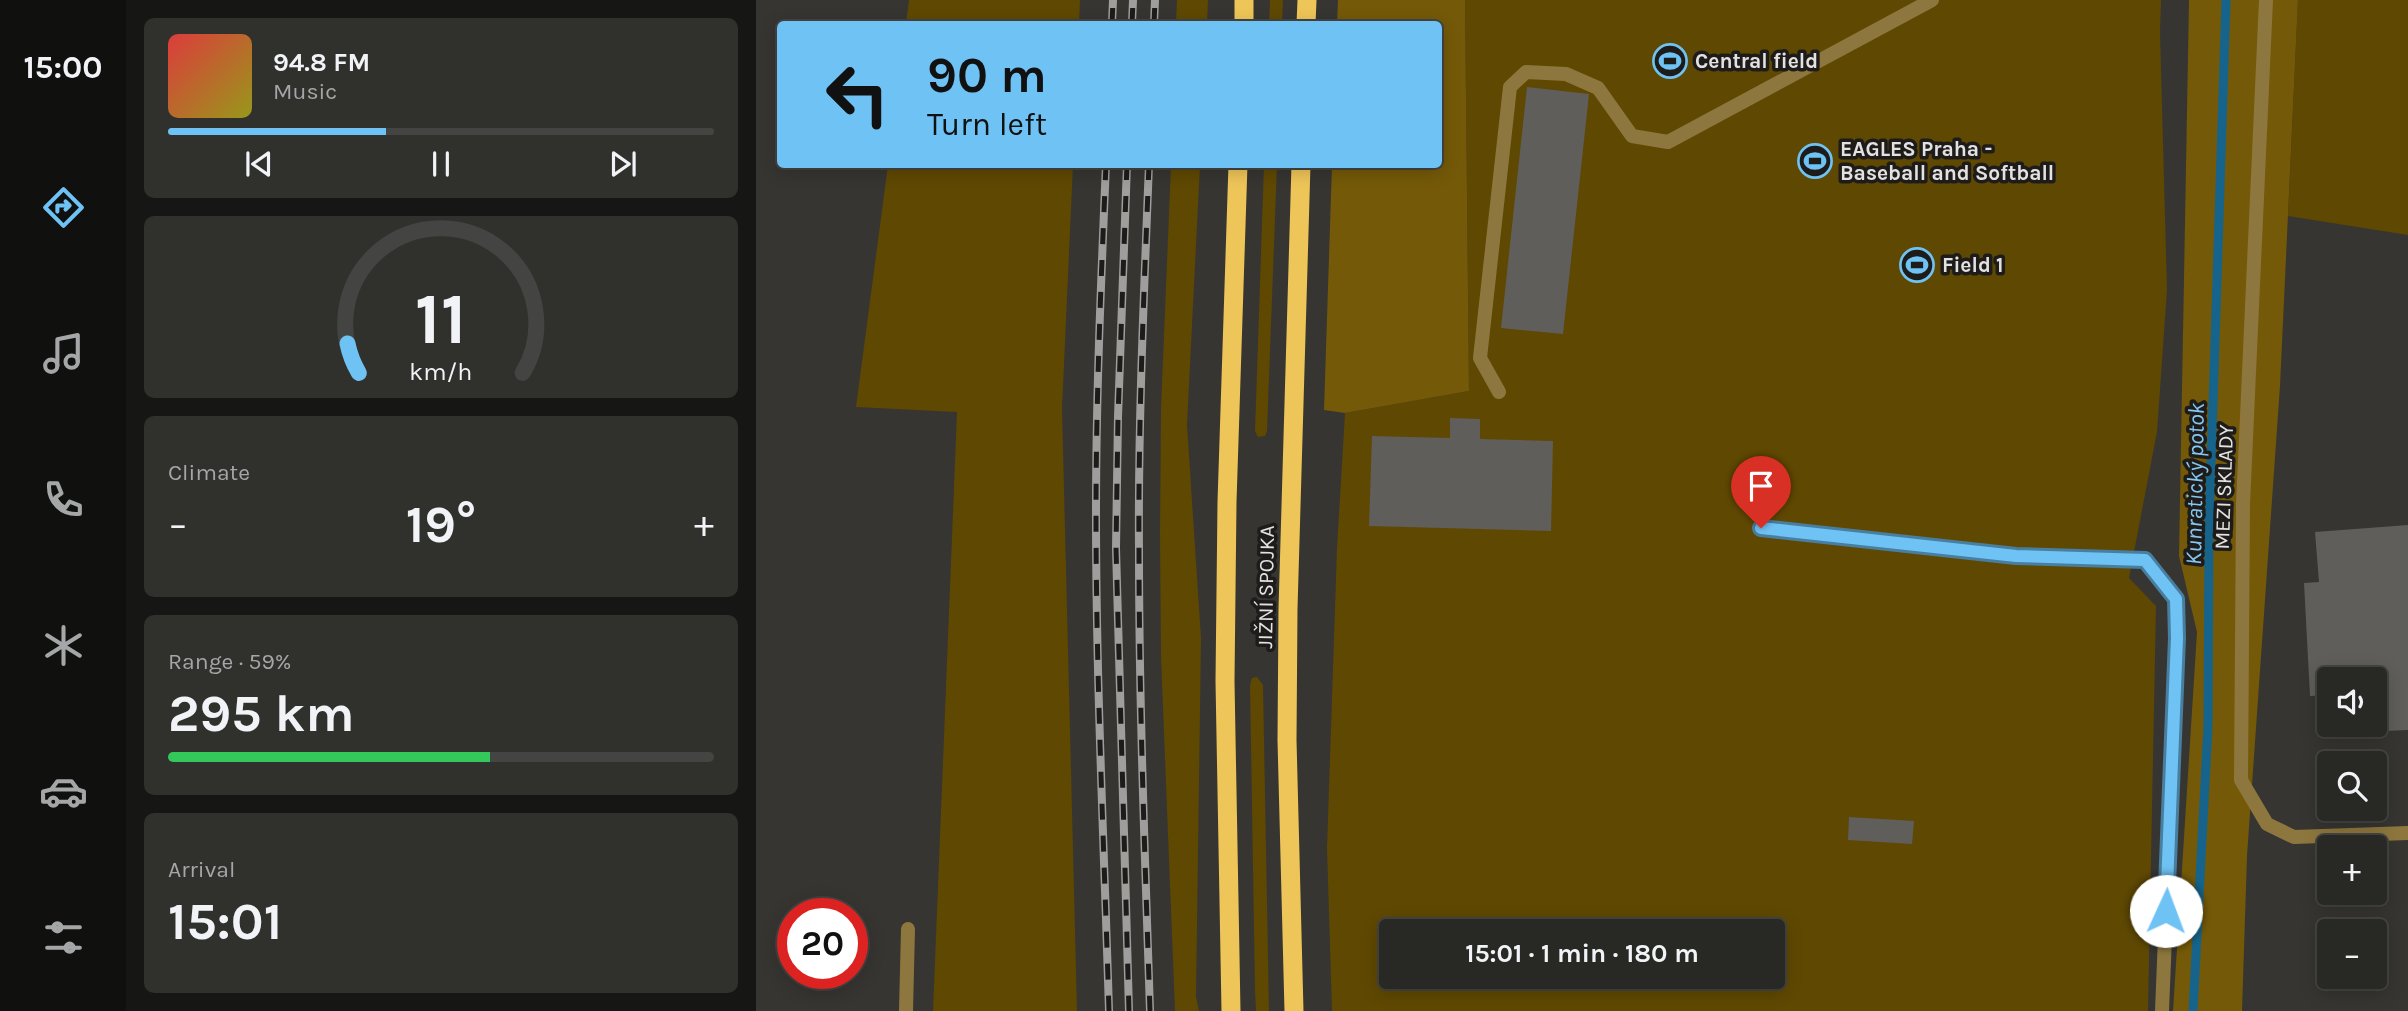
<!DOCTYPE html>
<html lang="en">
<head>
<meta charset="utf-8">
<style>
  :root { --surface:#282825; --page:#30302d; --text:#f1f3f6; --muted:#a5a6a7; --line:#444442; --accent:#6fc2f4 }
  body { margin:0; font-family:Karla,sans-serif; background:var(--page); color:var(--text); height:100vh; display:flex; flex-direction:column; font-size:26px; white-space:nowrap }
  * { box-sizing:border-box; margin:0 }
  p { font-size:23px; color:var(--muted) }
  .icon { flex:none; width:38px; height:38px; fill:none; stroke:currentColor; stroke-width:2; stroke-linecap:round; stroke-linejoin:round }
  .map { position:relative; flex:1; overflow:hidden }
  .panel { display:flex; flex-direction:column; gap:18px; padding:18px; background:#161614; width:630px }
  .panel>* { flex:none }
  .top-card { position:absolute; left:21px; top:21px; width:665px; height:147px; border-radius:7px; box-shadow:0 4px 18px #0003,0 0 0 2px var(--line); background:#6fc2f4; color:#111; overflow:hidden }
  .tools { position:absolute; left:1561px; top:667px; display:grid; gap:14px }
  .tools a { display:grid; place-items:center; width:70px; height:70px; border-radius:7px; background:var(--surface); box-shadow:0 4px 18px #0003,0 0 0 2px var(--line); font-size:35px }
  .speed { position:absolute; left:21px; top:898px; display:flex; gap:14px; font-size:35px; font-weight:700; text-align:center }
  .speed>* { display:grid; place-content:center; width:91px; height:91px; border-radius:50%; background:var(--surface); box-shadow:0 4px 18px #0003,0 0 0 2px var(--line); line-height:1 }
  .speed .limit { border:10px solid #d22; background:#fff; color:#111 }
  .pin { position:absolute; display:grid; place-items:center; width:60px; height:60px; color:#fff; margin:-72px -30px; border-radius:50% 50% 50% 0; rotate:-45deg; box-shadow:0 0 7px #0007 }
  .pin .icon { rotate:45deg }
  .me { position:absolute; width:77px; margin:-38px; rotate:2deg; stroke-linejoin:round; filter:drop-shadow(0 0 5px #0008) }
  .turn { display:flex; align-items:center; gap:24px; height:147px; padding:0 35px; font-size:32px }
  .turn .icon { width:91px; height:91px; stroke-width:2.5 }
  .turn b { display:block; font-size:49px; line-height:60px }
  .big { font-size:52px; font-weight:700; line-height:1.1 }
  .panel .tile { flex:1; display:flex; flex-direction:column; justify-content:center; gap:10px; min-width:0; padding:0 24px; border-radius:10px; background:var(--page) }
  .panel .dial { align-items:center; gap:0 }
  .dial svg { height:182px; overflow:visible; fill:none; stroke:var(--line); stroke-width:7; stroke-linecap:round; text-anchor:middle }
  .dial text { fill:var(--text); stroke:none }
  .song { display:flex; align-items:center; gap:21px }
  .cover { width:84px; height:84px; border-radius:10px; background:linear-gradient(135deg,hsl(0 70% 55%),hsl(60 70% 35%)) }
  .played { height:7px; border-radius:4px; background:linear-gradient(90deg,var(--accent) 40%,var(--line) 40%) }
  .keys { display:flex; justify-content:space-around; direction:ltr }
  .heat { display:flex; justify-content:space-between; align-items:center; font-size:38px; direction:ltr }
  .charge { height:10px; border-radius:5px; background:linear-gradient(90deg,#34c759 59%,var(--line) 0) }
  .trip { position:absolute; left:623px; top:919px; width:406px; height:70px; border-radius:7px; background:var(--surface); box-shadow:0 4px 18px #0003,0 0 0 2px var(--line); font-weight:700; line-height:70px; text-align:center }
  main { display:flex; flex:1; min-height:0 }
  .tabs { display:flex; flex-direction:column; width:126px; justify-content:space-around; align-items:center; background:#10100f; color:var(--muted) }
  .tabs .icon { width:49px; height:49px }
  .tabs .on { color:var(--accent) }
  .tabs b { font-size:32px; color:var(--text) }
  .map>svg:first-child { display:block }
  .green { fill:#5f4802; fill-rule:evenodd }
  .forest { fill:#745908 }
  .lines { fill:none; stroke-linecap:round; stroke-linejoin:round }
  .stream { stroke:#16648b; stroke-width:9 }
  .building { fill:#605e5b }
  .service { stroke:#8e773e; stroke-width:14 }
  .minor { stroke:#8e773e; stroke-width:14 }
  .trunk { stroke:#eec558; stroke-width:19 }
  .rail-casing { stroke:#9f9e9c; stroke-width:8 }
  .rail { stroke:#1d1c1b; stroke-width:5; stroke-dasharray:16; stroke-linecap:butt }
  .route-casing { stroke:#487e9f; stroke-width:18 }
  .route { stroke:#6fc2f4; stroke-width:12 }
  .labels { text-anchor:middle; dominant-baseline:central; stroke-width:7; stroke-linejoin:round; paint-order:stroke }
  .poi-label { font-size:21px; font-weight:bold; fill:#e3e2e0; stroke:#1d1c1b; text-anchor:start }
  .street-label { font-size:21px; fill:#e3e2e0; stroke:#1d1c1b }
  .water-label { font-size:23px; font-style:italic; fill:#85c7f0; stroke:#1d1c1b }
</style>
</head>
<body>
<main>
<nav class="tabs">
<b>15:00</b>
<svg class="icon on" aria-label="directions" viewBox="0 0 24 24"><path d="M12 3l9 9-9 9-9-9zM9 14v-3h6M13 9l2 2-2 2"/></svg>
<svg class="icon" aria-label="music" viewBox="0 0 24 24"><path d="M9 18V5l10-2v13"/><circle cx="6" cy="18" r="3"/><circle cx="16" cy="16" r="3"/></svg>
<svg class="icon" aria-label="phone" viewBox="0 0 24 24"><path d="M5 4h4l2 5-3 2q2 4 5 5l2-3 5 2v4C11 20 4 13 5 4z"/></svg>
<svg class="icon" aria-label="climate" viewBox="0 0 24 24"><path d="M12 3v18M4 7l16 10M4 17L20 7"/></svg>
<svg class="icon" aria-label="car" viewBox="0 0 24 24"><path d="M5 17H2v-5l4-1 3-4h7l3 4 3 1v5h-3M9 17h6M6 11h13"/><circle cx="7" cy="17" r="2"/><circle cx="17" cy="17" r="2"/></svg>
<svg class="icon" aria-label="filters" viewBox="0 0 24 24"><path d="M4 7h16M4 17h16"/><circle cx="9" cy="7" r="2"/><circle cx="15" cy="17" r="2"/></svg>
</nav>
<section class="panel">
<div class="tile">
<div class="song"><i class="cover"></i><div><b>94.8 FM</b><p>Music</p></div></div>
<div class="played"></div>
<div class="keys"><svg class="icon" aria-label="previous" viewBox="0 0 24 24"><path d="M18 5L8 12l10 7zM5 5v14"/></svg><svg class="icon" aria-label="pause" viewBox="0 0 24 24"><path d="M8 5v14M16 5v14"/></svg><svg class="icon" aria-label="next" viewBox="0 0 24 24"><path d="M6 5l10 7-10 7zM19 5v14"/></svg></div>
</div>
<div class="tile dial"><svg viewBox="0 0 100 80">
<path d="M14 69A42 42 0 1 1 86 69"/>
<path d="M14 69A42 42 0 0 1 9 56" stroke="#6fc2f4"/>
<text x="50" y="56" font-size="32" font-weight="700">11</text>
<text x="50" y="72" font-size="11">km/h</text>
</svg></div>
<div class="tile"><p>Climate</p>
<div class="heat"><a>−</a><b class="big">19°</b><a>+</a></div>
</div>
<div class="tile"><p>Range · 59%</p><b class="big">295 km</b><div class="charge"></div></div>
<div class="tile"><p>Arrival</p><b class="big">15:01</b></div>
</section>
<div class="map">
<svg width="1652" height="1011" viewBox="0 0 1652 1011">
  <rect width="100%" height="100%" fill="#363531"/>
  <path class="green" d="M 153,0 L 324,0 L 323,24 L 150,24 Z
    M 421,0 L 452,0 L 451,24 L 420,24 Z
    M 514,0 L 527,0 L 526,24 L 513,24 Z
    M 709,0 L 1405,0 L 1404,32 L 1411,290 L 1401,432 L 1373,578 L 1400,606 L 1392,1011 L 576,1011 L 571,848 L 581,548 L 589,413 L 713,391 ZM 635,931 L 1017,931 L 1017,976 L 635,976 Z
    M 1542,0 L 1652,0 L 1652,235 L 1532,216 Z
    M 132,165 L 317,165 L 306,409 L 321,1011 L 177,1011 L 201,412 L 100,407 Z
    M 415,165 L 444,165 L 431,425 L 445,638 L 440,997 L 443,1011 L 419,1011 L 405,657 L 404,534 L 405,408 Z
    M 508,165 L 521,165 L 511,431 L 509,436 L 502,437 L 499,431 Z
    M 501,677 L 507,685 L 513,1011 L 500,1011 L 499,991 L 494,685 L 496,678 Z"/>
  <path class="forest" d="M 582,0 L 709,0 L 713,391 L 589,413 L 568,410 L 576,165 L 682,164 L 682,24 L 581,24 Z
    M 1433,0 L 1542,0 L 1524,386 L 1491,856 L 1486,1011 L 1417,1011 L 1441,632 L 1423,556 Z"/>
  <g class="lines">
    <path class="stream" d="M 1437,1011 L 1452,726 L 1453,529 L 1470,0"/>
  </g>
  <path class="building" d="M 771,87 L 833,94 L 807,334 L 745,328 Z
    M 694,418 L 724,419 L 724,439 L 797,441 L 795,531 L 613,526 L 616,436 L 694,438 Z
    M 1652,525 L 1652,730 L 1606,732 L 1605,724 L 1619,724 L 1619,679 L 1573,679 L 1573,695 L 1554,696 L 1548,583 L 1563,582 L 1559,532 Z
    M 1093,817 L 1158,821 L 1156,844 L 1092,840 Z"/>
  <g class="lines">
    <path class="service" d="M 743,392 L 724,358 L 754,87 L 770,72 L 810,74 L 842,88 L 876,136 L 912,142 L 1176,0
      M 1005,528 L 1260,556 L 1389,560 L 1420,599 L 1421,638 L 1406,1011
      M 150,1011 L 152,929"/>
    <path class="minor" d="M 1510,0 L 1487,504 L 1485,780 L 1511,824 L 1538,837 L 1652,833"/>
    <path class="trunk" d="M 488,24 L 488,0
      M 550,24 L 551,0
      M 475,1011 L 469,681 L 471,502 L 482,164
      M 538,1011 L 531,740 L 532,609 L 545,164"/>
    <g class="rail-casing">
      <path id="rail" d="M 356,24 L 357,0
        M 376,24 L 377,0
        M 398,24 L 399,0
        M 350,164 C 345,281 340,397 340,514 C 340,680 348,845 353,1011
        M 371,164 L 362,417 L 360,548 L 373,1011
        M 393,164 C 388,293 382,422 383,551 C 383,704 389,858 394,1011"/>
    </g>
    <use href="#rail" class="rail"/>
  </g>
  <g class="lines">
    <g class="route-casing">
      <path id="route" d="M 1005,528 L 1260,556 L 1389,560 L 1420,599 L 1421,638 L 1410,911"/>
    </g>
    <use href="#route" class="route"/>
  </g>
  <defs>
    <g id="stadium-ring" transform="scale(1.75)"><circle r="9.5" fill="#1d1c1b" stroke="#6fc2f4" stroke-width="1.5"/><path d="M0-5a6.5 5 0 1 0 0 10a6.5 5 0 1 0 0-10ZM-3.5-1.8h7v3.6h-7Z" fill="#6fc2f4"/></g>
  </defs>
  <g fill-rule="evenodd">
    <use href="#stadium-ring" x="914" y="61"/>
    <use href="#stadium-ring" x="1059" y="161"/>
    <use href="#stadium-ring" x="1161" y="265"/>
  </g>
  <g class="labels">
    <g class="poi-label">
      <text x="939" y="61">Central field</text>
      <text x="1084" y="149">EAGLES Praha -<tspan x="1084" dy="24">Baseball and Softball</tspan></text>
      <text x="1186" y="265">Field 1</text>
    </g>
    <g class="street-label">
      <text transform="translate(1468 487) rotate(-88)">MEZI SKLADY</text>
      <text transform="translate(510 587) rotate(-89)">JIŽNÍ SPOJKA</text>
    </g>
    <g class="water-label">
      <text transform="translate(1439 484) rotate(-89)">Kunratický potok</text>
    </g>
  </g>
</svg>
<div class="tools">
<a><svg class="icon" aria-label="sound" viewBox="0 0 24 24"><path d="M4 9h4l5-4v14l-5-4H4zM17 9q2 3 0 6"/></svg></a>
<a><svg class="icon" aria-label="search" viewBox="0 0 24 24"><circle cx="10" cy="10" r="6"/><path d="M15 15l6 6"/></svg></a>
<a>+</a>
<a>−</a>
</div>
<div class="speed"><div class="limit">20</div></div>
<div class="pin" style="left:1005px;top:528px;background:#d93025"><svg class="icon" aria-label="arrive" viewBox="0 0 24 24"><path d="M6 21V4h12l-3 4 3 4H6"/></svg></div>
<svg class="me" style="left:1410px;top:911px" viewBox="-20 -20 40 40"><circle r="19" fill="#fff"/><path d="M0-13L10 11 0 6-10 11z" fill="#6fc2f4"/></svg>
<div class="trip">15:01 · 1 min · 180 m</div>
<div class="top-card">
<div class="turn"><svg class="icon" aria-label="left" viewBox="0 0 24 24"><path d="M17 20v-9H6M10 6l-5 5 5 5"/></svg><div><b>90 m</b>Turn left</div></div>
</div>
</div>
</main>
</body>
</html>
